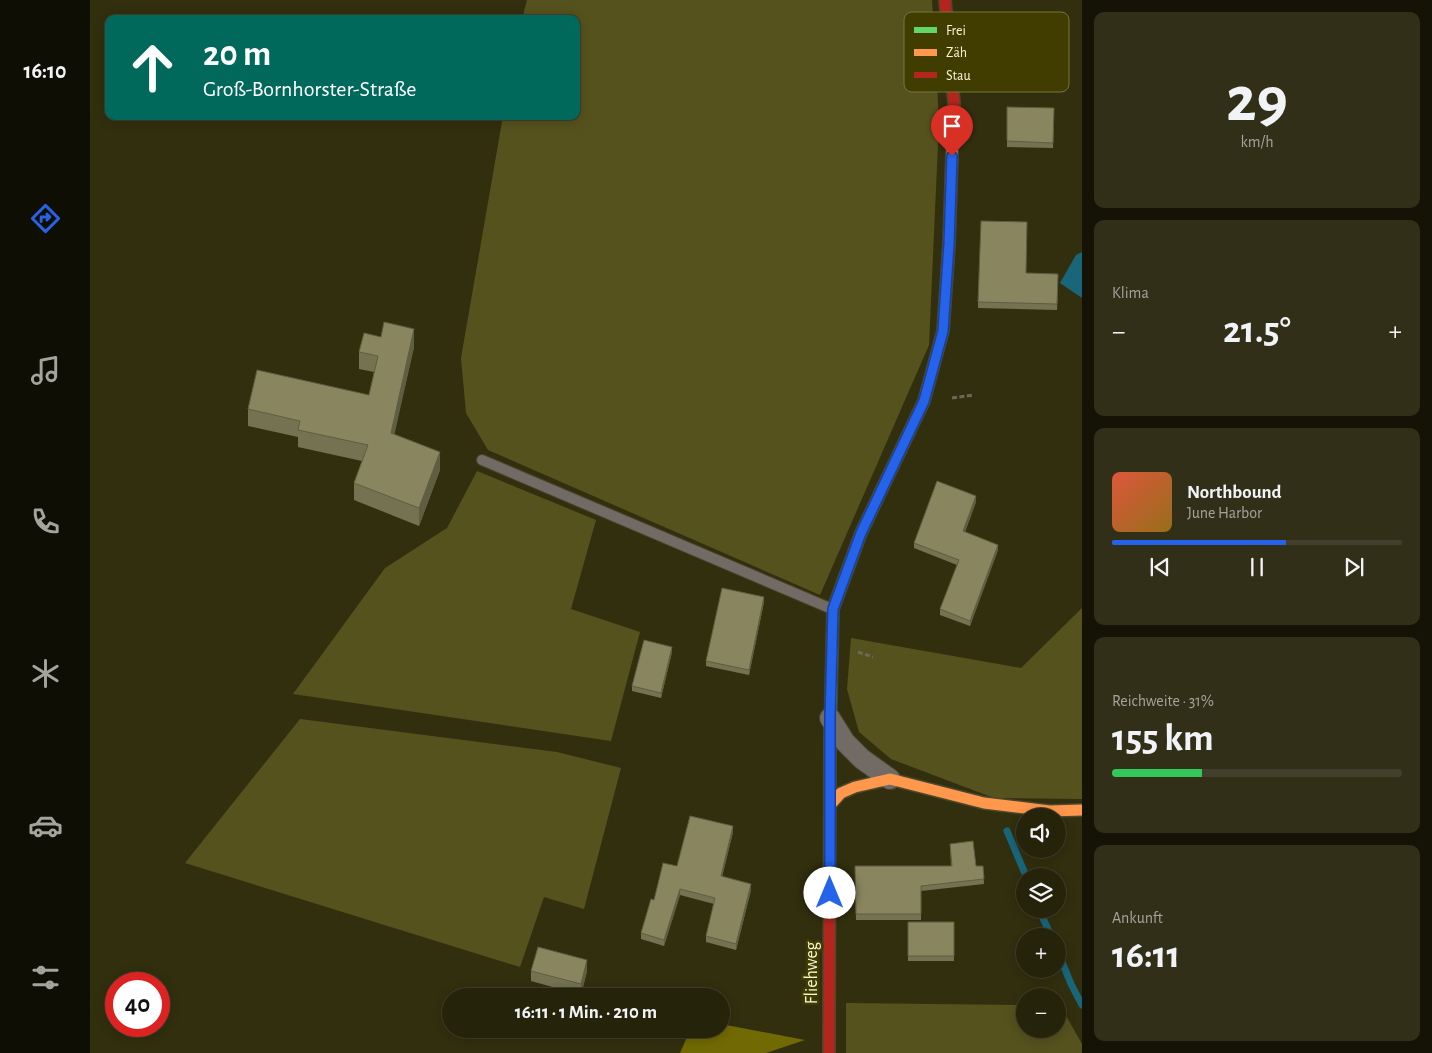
<!DOCTYPE html>
<html lang="de">
<head>
<meta charset="utf-8">
<style>
  :root { --surface:#26230b; --page:#322f19; --text:#f1f3f6; --muted:#a4a49d; --line:#42402c; --accent:#2563eb }
  body { margin:0; font-family:"Alegreya Sans",sans-serif; background:var(--page); color:var(--text); height:100vh; display:flex; flex-direction:column; font-size:19px; white-space:nowrap }
  * { box-sizing:border-box; margin:0 }
  p { font-size:16px; color:var(--muted) }
  .icon { flex:none; width:28px; height:28px; fill:none; stroke:currentColor; stroke-width:2; stroke-linecap:round; stroke-linejoin:round }
  .map { position:relative; flex:1; overflow:hidden }
  .panel { display:flex; flex-direction:column; gap:12px; padding:12px; background:#151306; width:350px }
  .panel>* { flex:none }
  .top-card { position:absolute; left:15px; top:15px; width:475px; height:105px; border-radius:10px; box-shadow:0 2px 12px #0003,0 0 0 1px var(--line); background:#00695c; color:#fff; overflow:hidden }
  .controls { position:absolute; left:926px; top:808px; display:grid; gap:10px }
  .controls a { display:grid; place-items:center; width:50px; height:50px; border-radius:50%; background:var(--surface); box-shadow:0 2px 12px #0003,0 0 0 1px var(--line); font-size:25px }
  .speed { position:absolute; left:15px; top:972px; display:flex; gap:10px; font-size:25px; font-weight:700; text-align:center }
  .speed>* { display:grid; place-content:center; width:65px; height:65px; border-radius:50%; background:var(--surface); box-shadow:0 2px 12px #0003,0 0 0 1px var(--line); line-height:1 }
  .speed .limit { border:8px solid #d22; background:#fff; color:#111 }
  .pin { position:absolute; display:grid; place-items:center; width:42px; height:42px; color:#fff; margin:-51px -21px; border-radius:50% 50% 50% 0; rotate:-45deg; box-shadow:0 0 5px #0007 }
  .pin .icon { rotate:45deg }
  .me { position:absolute; width:55px; margin:-28px; rotate:0deg; stroke-linejoin:round; filter:drop-shadow(0 0 4px #0008) }
  .turn { display:flex; align-items:center; gap:18px; height:105px; padding:0 15px; font-size:22px }
  .turn .icon { width:65px; height:65px; stroke-width:2.5 }
  .turn b { display:block; font-size:35px; line-height:42px }
  .big { font-size:38px; font-weight:700; line-height:1.1 }
  .panel .card { flex:1; display:flex; flex-direction:column; justify-content:center; gap:8px; min-width:0; padding:0 18px; border-radius:10px; background:var(--page) }
  .panel .dial { align-items:center; gap:0 }
  .dial b { font-size:65px; line-height:1 }
  .song { display:flex; align-items:center; gap:15px }
  .cover { width:60px; height:60px; border-radius:8px; background:linear-gradient(135deg,hsl(10 70% 55%),hsl(40 70% 35%)) }
  .played { height:5px; border-radius:2px; background:linear-gradient(90deg,var(--accent) 60%,var(--line) 60%) }
  .keys { display:flex; justify-content:space-around; direction:ltr }
  .heat { display:flex; justify-content:space-between; align-items:center; font-size:28px; direction:ltr }
  .charge { height:8px; border-radius:4px; background:linear-gradient(90deg,#34c759 31%,var(--line) 0) }
  .trip { position:absolute; left:352px; top:988px; width:288px; height:50px; border-radius:25px; background:var(--surface); box-shadow:0 2px 12px #0003,0 0 0 1px var(--line); font-weight:700; line-height:50px; text-align:center }
  main { display:flex; flex:1; min-height:0 }
  .menu { display:flex; flex-direction:column; width:90px; justify-content:space-around; align-items:center; background:#0f0e04; color:var(--muted) }
  .menu .icon { width:35px; height:35px }
  .menu .current { color:var(--accent) }
  .menu b { font-size:22px; color:var(--text) }
  .map>svg:first-child { display:block }
  .green { fill:#56521e }
  .forest { fill:#716a04 }
  .water { fill:#19667b }
  .lines { fill:none; stroke-linecap:round; stroke-linejoin:round }
  .stream { stroke:#19667b; stroke-width:7 }
  .lane-casing { stroke:#4b482e; stroke-width:12 }
  .street-casing { stroke:#4b482e; stroke-width:22 }
  .fast-casing { stroke:#4b482e; stroke-width:14 }
  .slow-casing { stroke:#4b482e; stroke-width:14 }
  .jam-casing { stroke:#4b482e; stroke-width:14 }
  .path { stroke:#6e685c; stroke-width:3; stroke-dasharray:5 2.5; stroke-linecap:butt }
  .lane { stroke:#726b65; stroke-width:10 }
  .street { stroke:#726b65; stroke-width:20 }
  .fast { stroke:#63d668; stroke-width:11 }
  .slow { stroke:#ff974d; stroke-width:11 }
  .jam { stroke:#b3261e; stroke-width:11 }
  .wall { fill:#757252 }
  .shaded-wall { fill:#5f5d42 }
  .building { fill:#88855f; stroke:#5f5d42 }
  .route-casing { stroke:#184099; stroke-width:12 }
  .route { stroke:#2563eb; stroke-width:9 }
  .labels { text-anchor:middle; dominant-baseline:central; stroke-width:5; stroke-linejoin:round; paint-order:stroke }
  .street-label { font-size:18px; fill:#f7f5d8; stroke:#413c00 }
  .key { fill:#413c00; stroke:#787441; stroke-width:1 }
  .key-label { font-size:14px; fill:#f7f5d8 }
</style>
</head>
<body>
<main>
<nav class="menu">
<b>16:10</b>
<svg class="icon current" aria-label="directions" viewBox="0 0 24 24"><path d="M12 3l9 9-9 9-9-9zM9 14v-3h6M13 9l2 2-2 2"/></svg>
<svg class="icon" aria-label="music" viewBox="0 0 24 24"><path d="M9 18V5l10-2v13"/><circle cx="6" cy="18" r="3"/><circle cx="16" cy="16" r="3"/></svg>
<svg class="icon" aria-label="phone" viewBox="0 0 24 24"><path d="M5 4h4l2 5-3 2q2 4 5 5l2-3 5 2v4C11 20 4 13 5 4z"/></svg>
<svg class="icon" aria-label="climate" viewBox="0 0 24 24"><path d="M12 3v18M4 7l16 10M4 17L20 7"/></svg>
<svg class="icon" aria-label="car" viewBox="0 0 24 24"><path d="M5 17H2v-5l4-1 3-4h7l3 4 3 1v5h-3M9 17h6M6 11h13"/><circle cx="7" cy="17" r="2"/><circle cx="17" cy="17" r="2"/></svg>
<svg class="icon" aria-label="filters" viewBox="0 0 24 24"><path d="M4 7h16M4 17h16"/><circle cx="9" cy="7" r="2"/><circle cx="15" cy="17" r="2"/></svg>
</nav>
<div class="map">
<svg width="992" height="1053" viewBox="0 0 992 1053">
  <rect width="100%" height="100%" fill="#322f0f"/>
  <path class="green" d="M 437,0 L 842,0 L 849,121 L 839,345 L 730,595 L 398,450 L 376,413 L 371,358 L 413,116 L 486,116 L 486,19 L 432,19 Z
    M 387,471 L 506,520 L 481,609 L 550,632 L 521,741 L 203,694 L 295,568 L 357,528 Z
    M 992,608 L 992,799 L 904,798 L 801,759 L 769,732 L 757,689 L 761,638 L 931,668 Z
    M 210,719 L 467,752 L 531,768 L 494,909 L 454,897 L 430,967 L 95,863 Z
    M 756,1003 L 935,1005 L 935,1029 L 968,1029 L 968,1005 L 970,1005 L 992,1044 L 992,1053 L 756,1053 Z"/>
  <path class="forest" d="M 631,1024 L 715,1040 L 676,1053 L 590,1053 L 597,1037 L 617,1029 L 631,1029 Z"/>
  <path class="water" d="M 992,252 L 992,298 L 970,283 L 986,255 Z"/>
  <g class="lines">
    <path class="stream" d="M 917,831 L 936,876
      M 949,909 L 961,936
      M 968,952 L 981,984 L 992,1005"/>
    <g class="lane-casing">
      <path id="lane" d="M 392,460 L 742,609"/>
    </g>
    <g class="street-casing">
      <path id="street" d="M 740,718 L 755,742 L 772,759 L 800,779"/>
    </g>
    <g class="fast-casing">
      <path id="fast" d="M 740,739 L 743,609 L 771,533 L 791,491"/>
    </g>
    <g class="slow-casing">
      <path id="slow" d="M 791,491 L 834,401 L 853,331 L 859,244 L 863,125
        M 741,804 L 751,793 L 765,787 L 800,779 L 894,803 L 960,811 L 992,810"/>
    </g>
    <g class="jam-casing">
      <path id="jam" d="M 855,0 L 864,103 L 863,125
        M 739,1053 L 740,739"/>
    </g>
    <path class="path" d="M 862,398 L 884,395
      M 768,652 L 783,657"/>
    <use href="#lane" class="lane"/>
    <use href="#street" class="street"/>
    <use href="#fast" class="fast"/>
    <use href="#slow" class="slow"/>
    <use href="#jam" class="jam"/>
  </g>
  <path class="wall" d="M 964,108 L 963,148 L 917,147 L 917,141 Z
    M 936,273 L 968,274 L 967,310 L 888,308 L 888,302 Z
    M 324,347 L 304,434 L 350,470 L 329,526 L 264,500 L 264,483 L 272,461 L 208,447 L 208,437 L 158,426 L 158,409 L 279,395 L 284,372 L 269,369 L 269,352 Z
    M 886,502 L 875,532 L 908,550 L 880,626 L 850,615 L 850,609 L 867,565 L 824,548 L 824,543 Z
    M 674,602 L 659,675 L 616,666 L 616,661 Z
    M 582,652 L 571,698 L 542,691 L 542,686 Z
    M 643,832 L 632,876 L 661,890 L 646,950 L 616,942 L 616,936 L 624,904 L 590,895 L 574,946 L 551,939 L 551,933 L 564,900 L 587,866 Z
    M 860,844 L 886,866 L 893,866 L 894,884 L 831,891 L 831,920 L 766,920 L 765,866 L 861,866 Z
    M 818,922 L 864,922 L 864,961 L 818,961 Z
    M 441,971 L 497,971 L 491,995 L 441,981 Z"/>
  <path class="shaded-wall" d="M 324,329 L 324,347 L 301,450 L 301,433 Z
    M 350,452 L 350,470 L 329,526 L 329,508 Z
    M 886,496 L 886,502 L 873,537 L 873,531 Z
    M 908,545 L 908,550 L 880,626 L 880,621 Z
    M 674,597 L 674,602 L 659,675 L 659,670 Z
    M 582,647 L 582,652 L 571,698 L 571,693 Z
    M 643,826 L 643,832 L 631,882 L 631,876 Z
    M 661,884 L 661,890 L 646,950 L 646,944 Z
    M 590,889 L 590,895 L 574,946 L 574,940 Z
    M 497,960 L 497,971 L 491,995 L 491,984 Z"/>
  <path class="building" d="M 917,107 L 964,108 L 963,143 L 917,141 Z
    M 891,221 L 937,222 L 936,273 L 968,274 L 967,304 L 888,302 Z
    M 294,322 L 324,329 L 301,433 L 350,452 L 329,508 L 264,483 L 278,445 L 208,430 L 210,421 L 158,409 L 167,370 L 279,395 L 288,356 L 269,352 L 274,333 L 291,337 Z
    M 847,481 L 886,496 L 873,531 L 908,545 L 880,621 L 850,609 L 869,560 L 824,543 Z
    M 632,588 L 674,597 L 659,670 L 616,661 Z
    M 554,640 L 582,647 L 571,693 L 542,686 Z
    M 600,816 L 643,826 L 631,876 L 661,884 L 646,944 L 616,936 L 625,898 L 590,889 L 574,940 L 551,933 L 561,899 L 564,900 L 573,863 L 587,866 Z
    M 883,841 L 886,866 L 893,866 L 894,879 L 831,886 L 831,914 L 766,914 L 765,866 L 862,866 L 860,844 Z
    M 818,922 L 864,922 L 864,956 L 818,956 Z
    M 448,947 L 497,960 L 491,984 L 441,971 Z"/>
  <g class="lines">
    <g class="route-casing">
      <path id="route" d="M 740,893 L 740,718 L 743,609 L 771,533 L 834,401 L 853,331 L 859,244 L 862,156"/>
    </g>
    <use href="#route" class="route"/>
  </g>
  <g class="labels">
    <g class="street-label">
      <text transform="translate(722 973) rotate(-90)">Fliehweg</text>
    </g>
  </g>
  <rect x="814" y="12" width="165" height="80" rx="8" class="key"/>
  <rect x="824" y="27" width="23" height="6" fill="#63d668"/>
  <rect x="824" y="49" width="23" height="7" fill="#ff974d"/>
  <rect x="824" y="72" width="23" height="6" fill="#b3261e"/>
  <g class="key-label">
    <text x="856" y="35">Frei</text>
    <text x="856" y="57">Zäh</text>
    <text x="856" y="80">Stau</text>
  </g>
</svg>
<div class="controls">
<a><svg class="icon" aria-label="sound" viewBox="0 0 24 24"><path d="M4 9h4l5-4v14l-5-4H4zM17 9q2 3 0 6"/></svg></a>
<a><svg class="icon" aria-label="layers" viewBox="0 0 24 24"><path d="M12 4l9 5-9 5-9-5zM3 14l9 5 9-5"/></svg></a>
<a>+</a>
<a>−</a>
</div>
<div class="speed"><div class="limit">40</div></div>
<div class="pin" style="left:862px;top:156px;background:#d93025"><svg class="icon" aria-label="arrive" viewBox="0 0 24 24"><path d="M6 21V4h12l-3 4 3 4H6"/></svg></div>
<svg class="me" style="left:740px;top:893px" viewBox="-20 -20 40 40"><circle r="19" fill="#fff"/><path d="M0-13L10 11 0 6-10 11z" fill="#2563eb"/></svg>
<div class="trip">16:11 · 1 Min. · 210 m</div>
<div class="top-card">
<div class="turn"><svg class="icon" aria-label="ahead" viewBox="0 0 24 24"><path d="M12 20V5M6 11l6-6 6 6"/></svg><div><b>20 m</b>Groß-Bornhorster-Straße</div></div>
</div>
</div>
<section class="panel">
<div class="card dial"><b>29</b><p>km/h</p></div>
<div class="card"><p>Klima</p>
<div class="heat"><a>−</a><b class="big">21.5°</b><a>+</a></div>
</div>
<div class="card">
<div class="song"><i class="cover"></i><div><b>Northbound</b><p>June Harbor</p></div></div>
<div class="played"></div>
<div class="keys"><svg class="icon" aria-label="previous" viewBox="0 0 24 24"><path d="M18 5L8 12l10 7zM5 5v14"/></svg><svg class="icon" aria-label="pause" viewBox="0 0 24 24"><path d="M8 5v14M16 5v14"/></svg><svg class="icon" aria-label="next" viewBox="0 0 24 24"><path d="M6 5l10 7-10 7zM19 5v14"/></svg></div>
</div>
<div class="card"><p>Reichweite · 31%</p><b class="big">155 km</b><div class="charge"></div></div>
<div class="card"><p>Ankunft</p><b class="big">16:11</b></div>
</section>
</main>
</body>
</html>
